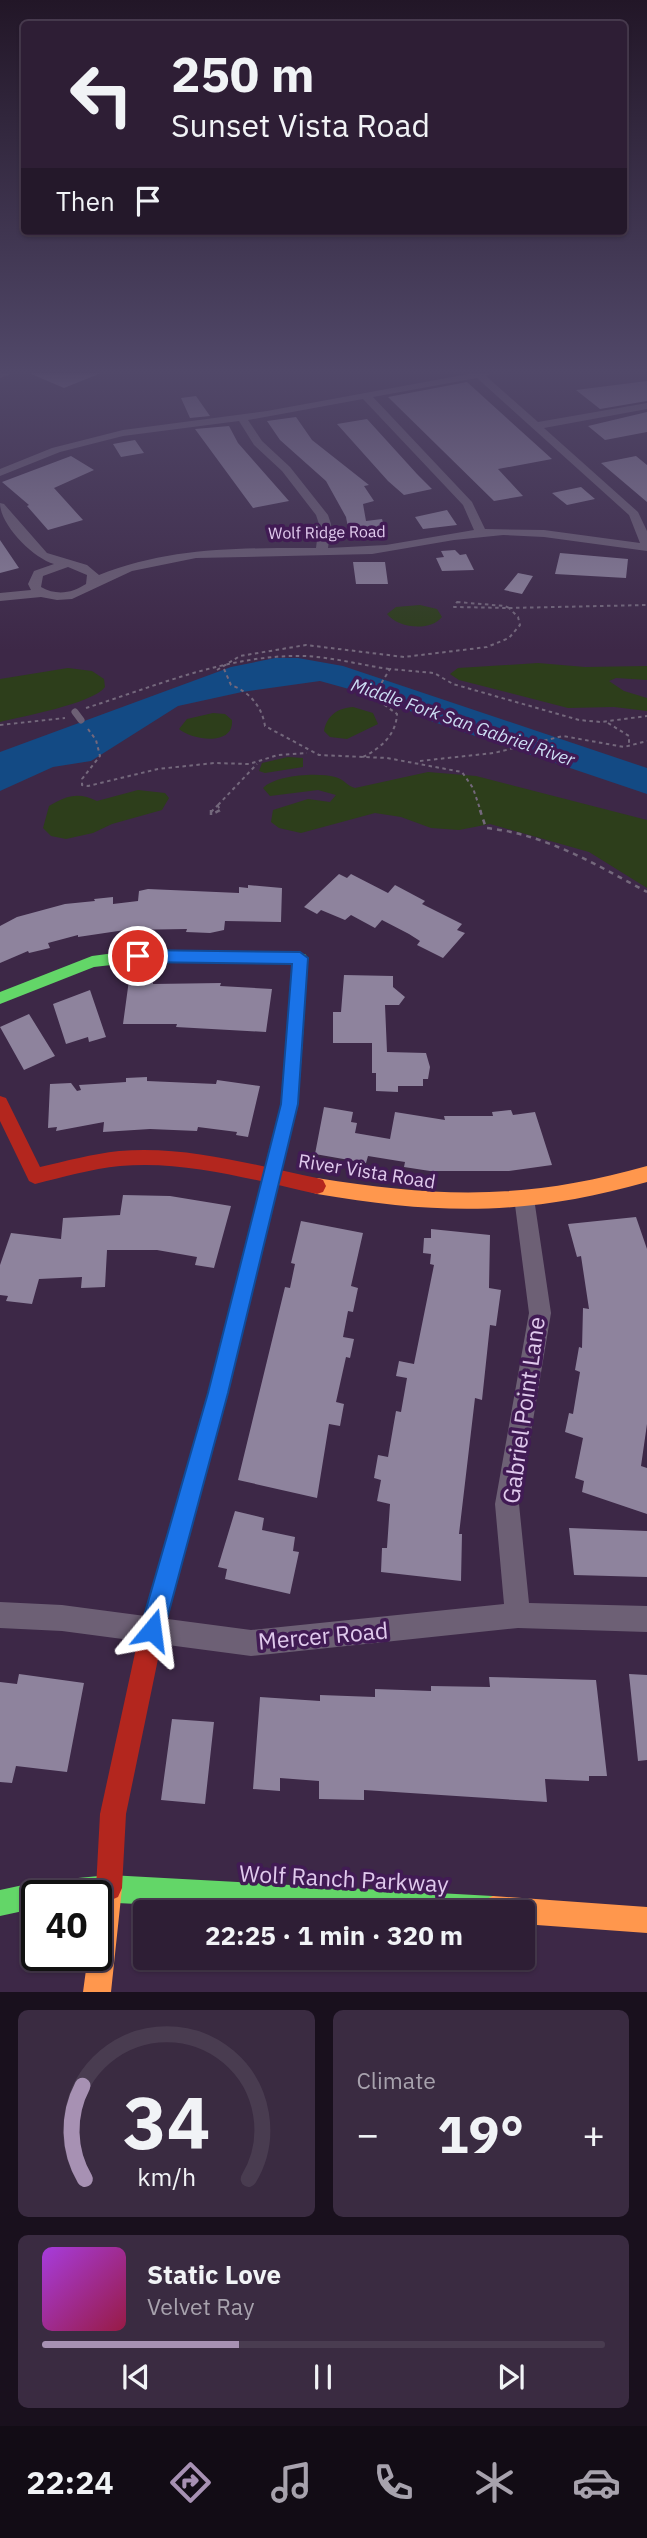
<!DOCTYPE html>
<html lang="en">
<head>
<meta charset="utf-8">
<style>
  :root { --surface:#2e1e35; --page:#3a2b41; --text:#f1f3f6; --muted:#a7a2ad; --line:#493c50; --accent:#a791b3 }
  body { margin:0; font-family:"IBM Plex Sans",sans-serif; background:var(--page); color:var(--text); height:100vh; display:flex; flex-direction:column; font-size:26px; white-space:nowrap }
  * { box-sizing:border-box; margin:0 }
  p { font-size:23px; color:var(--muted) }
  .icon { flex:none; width:38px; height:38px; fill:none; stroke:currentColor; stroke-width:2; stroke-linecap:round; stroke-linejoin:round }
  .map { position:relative; height:1992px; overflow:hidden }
  .side { display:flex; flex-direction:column; gap:18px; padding:18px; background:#19101d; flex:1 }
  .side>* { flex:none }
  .hud { position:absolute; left:21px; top:21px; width:606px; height:214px; border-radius:7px; box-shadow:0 2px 5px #0004,0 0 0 2px var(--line); background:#2e1e35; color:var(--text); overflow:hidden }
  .speed { position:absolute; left:21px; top:1880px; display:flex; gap:14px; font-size:35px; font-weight:700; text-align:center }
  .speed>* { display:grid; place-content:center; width:91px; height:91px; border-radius:50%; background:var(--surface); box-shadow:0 2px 5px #0004,0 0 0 2px var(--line); line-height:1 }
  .speed .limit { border:4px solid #111; border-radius:10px; background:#fff; color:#111 }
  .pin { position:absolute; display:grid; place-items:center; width:60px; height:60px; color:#fff; margin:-30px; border:4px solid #fff; border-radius:50%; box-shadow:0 2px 7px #0007 }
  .me { position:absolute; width:77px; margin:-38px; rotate:16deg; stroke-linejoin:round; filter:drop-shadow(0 0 5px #0008) }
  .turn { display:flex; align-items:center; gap:24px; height:147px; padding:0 35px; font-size:32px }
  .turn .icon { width:91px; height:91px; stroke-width:2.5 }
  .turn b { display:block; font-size:49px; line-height:60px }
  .then { display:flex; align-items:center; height:66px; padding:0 35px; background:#0003; gap:14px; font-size:26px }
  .big { font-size:52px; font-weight:700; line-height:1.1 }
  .side .card { flex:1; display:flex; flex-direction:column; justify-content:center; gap:10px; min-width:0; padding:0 24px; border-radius:10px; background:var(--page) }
  .side .dial { align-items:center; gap:0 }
  .dial svg { height:182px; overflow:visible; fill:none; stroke:var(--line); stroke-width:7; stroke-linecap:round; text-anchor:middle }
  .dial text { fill:var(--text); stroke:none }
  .song { display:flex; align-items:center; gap:21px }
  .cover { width:84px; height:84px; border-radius:10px; background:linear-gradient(135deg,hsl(280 70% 55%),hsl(340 70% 35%)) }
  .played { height:7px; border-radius:4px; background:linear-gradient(90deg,var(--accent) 35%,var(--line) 35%) }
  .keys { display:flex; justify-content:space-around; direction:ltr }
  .heat { display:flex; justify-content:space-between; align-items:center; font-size:38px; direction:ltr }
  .side .tiles { flex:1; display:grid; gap:18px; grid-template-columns:1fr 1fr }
  .card:last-child { grid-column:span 2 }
  .trip { position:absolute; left:133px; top:1900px; width:402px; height:70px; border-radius:7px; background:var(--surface); box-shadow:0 2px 5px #0004,0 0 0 2px var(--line); font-weight:700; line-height:70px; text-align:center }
  .dock { display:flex; height:112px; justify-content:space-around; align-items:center; background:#120c15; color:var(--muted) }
  .dock .icon { width:49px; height:49px }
  .dock .active { color:var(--accent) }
  .dock b { font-size:32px; color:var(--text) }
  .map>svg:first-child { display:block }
  .green { fill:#2d3e1b }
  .water { fill:#134a84 }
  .building { fill:#8e839d }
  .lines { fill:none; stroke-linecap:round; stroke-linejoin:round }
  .path-far1 { stroke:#74687c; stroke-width:2; stroke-dasharray:3.5 3.5; stroke-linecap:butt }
  .path { stroke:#74687c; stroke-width:2.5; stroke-dasharray:5 5; stroke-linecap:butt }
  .lane { stroke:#6d6075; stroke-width:7 }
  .street { fill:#6d6075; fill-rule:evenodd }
  .fast { fill:#63d668; fill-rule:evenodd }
  .slow { fill:#ff974d; fill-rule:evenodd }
  .jam { fill:#b3261e; fill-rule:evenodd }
  .route { fill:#1a73e8; stroke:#114b97; stroke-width:2 }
  .labels { text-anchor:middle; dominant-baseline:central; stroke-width:7; stroke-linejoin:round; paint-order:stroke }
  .far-street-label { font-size:16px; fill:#e0caed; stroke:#411b54 }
  .far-water-label { font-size:18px; font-style:italic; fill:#cddff4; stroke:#411b54 }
  .street-label { font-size:19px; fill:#e0caed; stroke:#411b54 }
  .near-street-label { font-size:23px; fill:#e0caed; stroke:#411b54 }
</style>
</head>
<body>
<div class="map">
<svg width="647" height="1992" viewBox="0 0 647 1992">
  <rect width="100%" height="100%" fill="#3d2847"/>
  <path class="green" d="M 420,605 L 437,609 L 442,617 C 430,632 398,628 387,614 L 396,607 Z
    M 538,663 L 585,667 L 647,666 L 647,680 L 616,678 L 609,681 L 624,691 L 647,698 L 647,711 L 614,707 L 568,708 L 459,680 L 450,674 L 458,668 Z
    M 68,668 L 92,671 L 104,679 L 105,687 C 92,704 23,716 0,722 L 0,679 Z
    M 353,707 L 373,713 L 378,724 L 347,739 L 330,737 L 324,731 C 327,715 338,708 353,707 Z
    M 213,713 L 225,714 L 232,720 C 234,747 192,740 179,729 L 187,719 Z
    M 288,757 L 303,758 L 303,767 L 265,773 L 259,771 L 262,763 Z
    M 428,772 L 476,776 L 647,820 L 647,888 L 589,852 L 490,824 L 459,830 L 431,828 L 401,817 L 375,813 L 301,833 L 279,828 L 271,822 L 273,810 L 308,799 L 330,802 L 336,795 L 318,790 L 270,796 L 263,788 C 275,775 318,772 335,777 C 344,779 347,786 355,788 Z
    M 138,790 L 165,793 L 169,798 L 162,810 L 112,824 L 93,833 L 66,839 L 51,836 L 43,828 L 49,806 C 67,795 79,792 97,801 Z"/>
  <path class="water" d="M 275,658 L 298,658 L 343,666 L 647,768 L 647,794 L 431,721 L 385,699 L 320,681 L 242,692 L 178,706 L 91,761 L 53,767 L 0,791 L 0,752 L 231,667 Z"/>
  <path class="building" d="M 29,373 L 101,373 L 64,388 Z
    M 647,381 L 647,401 L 600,409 L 576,390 Z
    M 467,382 L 552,459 L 498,469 L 523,496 L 494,501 L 388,397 Z
    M 196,396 L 210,416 L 190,418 L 181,398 Z
    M 647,412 L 647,432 L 605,440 L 588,426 Z
    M 296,417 L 312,440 L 369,485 L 364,486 L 374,501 L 363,504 L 366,521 L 382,519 L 386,534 L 350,538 L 346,517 L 326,481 L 280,440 L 267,421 Z
    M 367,419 L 417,474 L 432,489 L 404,495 L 388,481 L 337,424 Z
    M 229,426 L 238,443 L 289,501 L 253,508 L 195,429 Z
    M 135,440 L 144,453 L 121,457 L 113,444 Z
    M 71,456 L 94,470 L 54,488 L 83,520 L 48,530 L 27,506 L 29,505 L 2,482 Z
    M 636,456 L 647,465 L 647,502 L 601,463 Z
    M 581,487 L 595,499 L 567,505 L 552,493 Z
    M 447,510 L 457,525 L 423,529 L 415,517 Z
    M 0,540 L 19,568 L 0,573 Z
    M 455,550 L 460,555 L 466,554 L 474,570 L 442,571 L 436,558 L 444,557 L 441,551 Z
    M 560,553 L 628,559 L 626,578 L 555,574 Z
    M 353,562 L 385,562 L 388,584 L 356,584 Z
    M 518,573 L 533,576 L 522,594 L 504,590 Z
    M 339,874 L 347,878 L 351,874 L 388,893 L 395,885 L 425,901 L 422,904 L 462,924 L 457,930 L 465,933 L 443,958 L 417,945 L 420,941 L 409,934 L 382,920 L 375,928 L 351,915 L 345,920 L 321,910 L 317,914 L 304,907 Z
    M 248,885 L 282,888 L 281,922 L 225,921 L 224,930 L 210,933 L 186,932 L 187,929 L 125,930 L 78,937 L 78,935 L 48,943 L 50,948 L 29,953 L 28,951 L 0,963 L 0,926 L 17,917 L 65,904 L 95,901 L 94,899 L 113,897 L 113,904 L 138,901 L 139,891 L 148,889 L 239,893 L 239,887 L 248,888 Z
    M 344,975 L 393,976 L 393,987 L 405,997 L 399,1005 L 385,1005 L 387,1052 L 426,1053 L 430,1067 L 428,1079 L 423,1079 L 423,1086 L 398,1086 L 398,1092 L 376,1091 L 376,1073 L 372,1073 L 372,1043 L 333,1043 L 333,1012 L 341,1012 Z
    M 129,980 L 153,980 L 153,984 L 221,983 L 220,986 L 272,989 L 266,1032 L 176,1027 L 177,1024 L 123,1024 Z
    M 90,990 L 106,1037 L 89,1042 L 88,1037 L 66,1044 L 53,1004 Z
    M 29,1014 L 55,1056 L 24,1070 L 0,1027 Z
    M 147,1077 L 147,1081 L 216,1084 L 217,1080 L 260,1086 L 248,1137 L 236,1135 L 237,1132 L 198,1127 L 197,1131 L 150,1129 L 103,1132 L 104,1122 L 56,1131 L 57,1127 L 48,1128 L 50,1084 L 71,1083 L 77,1091 L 81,1090 L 79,1085 L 126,1082 L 126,1078 Z
    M 324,1107 L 353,1112 L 351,1122 L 357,1123 L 355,1133 L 390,1139 L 395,1112 L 445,1120 L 444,1116 L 493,1116 L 492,1112 L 511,1110 L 513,1115 L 535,1112 L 552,1165 L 509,1171 L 430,1171 L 404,1167 L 405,1162 L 368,1156 L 366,1163 L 315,1154 Z
    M 123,1195 L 170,1196 L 231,1206 L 214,1268 L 195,1265 L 197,1257 L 157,1250 L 107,1250 L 105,1287 L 81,1288 L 82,1277 L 39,1279 L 32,1304 L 6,1301 L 8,1296 L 0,1295 L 0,1265 L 11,1233 L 61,1239 L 63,1218 L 120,1215 Z
    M 636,1217 L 647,1249 L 647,1424 L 641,1466 L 647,1468 L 647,1514 L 582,1492 L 584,1481 L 575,1478 L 583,1438 L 565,1432 L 569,1413 L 573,1414 L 580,1372 L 575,1370 L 579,1347 L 582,1348 L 583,1308 L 589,1309 L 581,1256 L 577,1257 L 568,1224 Z
    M 301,1221 L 363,1233 L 351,1286 L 358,1288 L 353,1312 L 348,1311 L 343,1337 L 354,1339 L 350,1358 L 346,1357 L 336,1402 L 344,1404 L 340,1426 L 329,1424 L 317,1498 L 238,1480 L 285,1287 L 290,1288 L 295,1264 L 291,1263 Z
    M 431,1229 L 490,1235 L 489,1288 L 501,1290 L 496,1326 L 490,1325 L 482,1400 L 475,1398 L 459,1534 L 462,1534 L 461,1581 L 381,1572 L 382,1548 L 387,1548 L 390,1504 L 377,1501 L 381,1480 L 374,1478 L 378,1455 L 388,1457 L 396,1411 L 401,1412 L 407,1378 L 396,1376 L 399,1361 L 414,1364 L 434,1265 L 430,1264 L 431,1254 L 423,1253 L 424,1238 L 431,1238 Z
    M 235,1511 L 264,1518 L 262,1530 L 295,1537 L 293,1551 L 299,1552 L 290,1594 L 225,1579 L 227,1569 L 218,1567 Z
    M 569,1528 L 647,1531 L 647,1577 L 574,1575 Z
    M 19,1674 L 84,1683 L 67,1772 L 16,1766 L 12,1783 L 0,1782 L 0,1682 L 17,1684 Z
    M 629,1674 L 647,1675 L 647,1760 L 638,1761 Z
    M 489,1677 L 596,1680 L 607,1776 L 589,1776 L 589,1781 L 545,1779 L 547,1802 L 364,1790 L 364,1800 L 319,1799 L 319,1781 L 280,1778 L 280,1791 L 253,1789 L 260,1697 L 320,1701 L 320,1695 L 375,1697 L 375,1689 L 431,1691 L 431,1686 L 490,1687 Z
    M 172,1719 L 214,1722 L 205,1804 L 161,1800 Z"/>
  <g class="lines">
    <path class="path-far1" d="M 457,602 L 505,606 L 509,608 L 454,607 Z
      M 509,608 L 647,605
      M 224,669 L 231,685 C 250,692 262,707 265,726 L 319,755 L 387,758 L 462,772 L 473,788 L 481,812
      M 217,670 L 240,656 L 306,645 L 404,657 L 487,647 L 509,638 L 520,625 L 518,617 L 509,608
      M 86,708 C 156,686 230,654 304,656 C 332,657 361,665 389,669
      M 608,723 L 629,736 L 629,746
      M 0,725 L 65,718
      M 88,729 L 96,740 L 100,756 L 82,779 L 82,785 L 88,786 L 158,769 L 214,763 L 249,764 L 278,755 L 307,753
      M 363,757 C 381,748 396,735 397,714 L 379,701 L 382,682 L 390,669 L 434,673 L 453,684 L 579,720 L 601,722 L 647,716
      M 420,761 L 494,753 L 563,736 L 624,747 L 647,741
      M 218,805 L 220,812
      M 218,805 L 257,764
      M 211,812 L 218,805"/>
    <path class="path" d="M 211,810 L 211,815 L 220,810
      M 480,810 L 486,828 C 545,834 595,864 647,892"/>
    <path class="lane" d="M 75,712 L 81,720"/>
    <path class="street" d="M 0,373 L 13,373 L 0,378 Z
      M 474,373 L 491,373 L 486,376 L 538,422 L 647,403 L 647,409 L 544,428 L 638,512 L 647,531 L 647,551 L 544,537 L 503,535 L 454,540 L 372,554 L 196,558 L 132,571 L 72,599 L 57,600 L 41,597 L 0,601 L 0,593 L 31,590 L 28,584 L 34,571 L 54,564 C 33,558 0,525 0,503 L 4,504 L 47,553 L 87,565 L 99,575 C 170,547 241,548 316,548 L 319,524 L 316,515 L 282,471 L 254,445 L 239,421 L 123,436 L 60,452 L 0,476 L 0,469 L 52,448 L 123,430 L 267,411 ZM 477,378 L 629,515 L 640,543 L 544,530 L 485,529 L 472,502 L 373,397 ZM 363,399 L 463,505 L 474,530 L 386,545 L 328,548 L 331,524 L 328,515 L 290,467 L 262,441 L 248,420 ZM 68,567 L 87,575 L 86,584 C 72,593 57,596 41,587 L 43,576 Z
      M 525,1196 L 532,1199 L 535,1205 L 551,1313 L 519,1504 L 529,1603 L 647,1606 L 647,1632 L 518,1628 L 251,1656 L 62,1631 L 0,1628 L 0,1602 L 62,1605 L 251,1630 L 504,1604 L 495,1504 L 529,1313 L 515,1205 L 518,1199 Z"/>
    <path class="fast" d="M 137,950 L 305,954 L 308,958 L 302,1051 L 300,1056 L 288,1056 L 286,1051 L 292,964 L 137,962 L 94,967 L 0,1004 L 0,992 L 92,956 Z
      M 109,1875 L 493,1896 L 502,1900 L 506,1909 L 505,1913 L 323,1913 L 96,1902 L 96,1895 L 37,1895 L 37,1908 L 0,1916 L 0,1890 L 37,1882 Z"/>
    <path class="slow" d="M 294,1044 L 300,1046 L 302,1051 L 298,1104 L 228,1393 L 193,1523 L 190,1531 L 182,1534 L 174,1531 L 171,1523 L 208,1393 L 282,1104 L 286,1051 L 288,1046 Z
      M 647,1166 L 647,1182 C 526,1216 440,1215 317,1194 L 311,1192 L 308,1186 L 311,1180 L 317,1178 C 440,1198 526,1200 647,1166 Z
      M 109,1875 L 118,1879 L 122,1888 L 111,1992 L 83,1992 L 88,1955 L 96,1955 L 96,1888 L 100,1879 Z
      M 493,1896 L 647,1907 L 647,1933 L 523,1924 L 523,1913 L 481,1913 L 480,1909 L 484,1900 Z"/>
    <path class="jam" d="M 0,1096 L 6,1098 L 40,1167 C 66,1161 92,1154 119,1151 C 186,1145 253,1165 317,1178 L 323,1180 L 326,1186 L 323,1192 L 317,1194 C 253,1180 186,1160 120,1166 C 91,1169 63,1177 35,1184 L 29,1181 L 0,1121 Z
      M 182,1512 L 190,1515 L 193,1523 L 164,1630 L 126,1814 L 122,1888 L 118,1897 L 109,1901 L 100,1897 L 96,1888 L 100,1814 L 140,1630 L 171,1523 L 174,1515 Z"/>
  </g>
  <linearGradient id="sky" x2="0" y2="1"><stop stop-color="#221627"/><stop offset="0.57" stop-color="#514869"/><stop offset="1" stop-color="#514869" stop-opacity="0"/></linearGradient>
  <rect width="647" height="651" fill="url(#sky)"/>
  <path class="route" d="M 138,950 L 300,952 L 308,958 L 298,1104 L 228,1393 L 164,1630 L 160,1638 L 152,1642 L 144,1638 L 140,1630 L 208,1393 L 281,1104 L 292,964 L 138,962 L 130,956 Z"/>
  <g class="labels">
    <g class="far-street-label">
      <text transform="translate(327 532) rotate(-1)">Wolf Ridge Road</text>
    </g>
    <g class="far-water-label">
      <text transform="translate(463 722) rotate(19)">Middle Fork San Gabriel River</text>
    </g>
    <g class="street-label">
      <text transform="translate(367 1171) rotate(9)">River Vista Road</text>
    </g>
    <g class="near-street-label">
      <text transform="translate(523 1410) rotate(-82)">Gabriel Point Lane</text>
      <text transform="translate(323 1635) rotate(-5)">Mercer Road</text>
      <text transform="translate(344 1878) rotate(3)">Wolf Ranch Parkway</text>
    </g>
  </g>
</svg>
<div class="speed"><div class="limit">40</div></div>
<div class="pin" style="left:138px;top:956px;background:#d93025"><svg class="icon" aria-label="arrive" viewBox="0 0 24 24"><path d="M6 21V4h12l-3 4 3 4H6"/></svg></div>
<svg class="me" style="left:152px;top:1630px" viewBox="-20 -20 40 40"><path d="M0-17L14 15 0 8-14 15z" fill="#1a73e8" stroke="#fff" stroke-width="4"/></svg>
<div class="trip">22:25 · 1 min · 320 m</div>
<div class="hud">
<div class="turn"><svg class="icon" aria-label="left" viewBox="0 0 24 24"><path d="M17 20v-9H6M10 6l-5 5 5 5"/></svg><div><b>250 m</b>Sunset Vista Road</div></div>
<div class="then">Then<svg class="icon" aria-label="arrive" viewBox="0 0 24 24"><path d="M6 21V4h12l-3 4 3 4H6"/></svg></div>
</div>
</div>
<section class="side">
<div class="tiles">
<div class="card dial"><svg viewBox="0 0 100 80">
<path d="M14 69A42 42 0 1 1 86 69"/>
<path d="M14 69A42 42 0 0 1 13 28" stroke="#a791b3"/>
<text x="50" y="56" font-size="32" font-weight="700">34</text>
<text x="50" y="72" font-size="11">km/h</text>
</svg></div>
<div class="card"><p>Climate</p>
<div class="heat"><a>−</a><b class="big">19°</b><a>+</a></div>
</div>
<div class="card">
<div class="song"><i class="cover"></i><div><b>Static Love</b><p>Velvet Ray</p></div></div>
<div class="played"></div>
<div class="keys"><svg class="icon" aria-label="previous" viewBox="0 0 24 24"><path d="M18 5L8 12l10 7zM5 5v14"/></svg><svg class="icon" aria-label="pause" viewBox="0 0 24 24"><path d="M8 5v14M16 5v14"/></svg><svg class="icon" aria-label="next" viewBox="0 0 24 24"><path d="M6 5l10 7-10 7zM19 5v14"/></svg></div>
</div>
</div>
</section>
<nav class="dock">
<b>22:24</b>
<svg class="icon active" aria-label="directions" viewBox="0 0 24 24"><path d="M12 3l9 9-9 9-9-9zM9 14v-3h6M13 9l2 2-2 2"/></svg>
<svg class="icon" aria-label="music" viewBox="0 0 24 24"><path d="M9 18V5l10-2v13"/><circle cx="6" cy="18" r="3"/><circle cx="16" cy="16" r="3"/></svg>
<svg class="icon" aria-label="phone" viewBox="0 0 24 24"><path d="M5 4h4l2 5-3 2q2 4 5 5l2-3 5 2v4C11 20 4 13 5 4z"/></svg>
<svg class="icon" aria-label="climate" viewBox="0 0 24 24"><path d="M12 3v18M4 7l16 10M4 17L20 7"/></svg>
<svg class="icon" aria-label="car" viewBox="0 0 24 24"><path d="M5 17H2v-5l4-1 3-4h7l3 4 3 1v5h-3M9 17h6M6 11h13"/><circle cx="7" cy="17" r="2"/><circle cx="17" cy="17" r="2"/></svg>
</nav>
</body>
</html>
